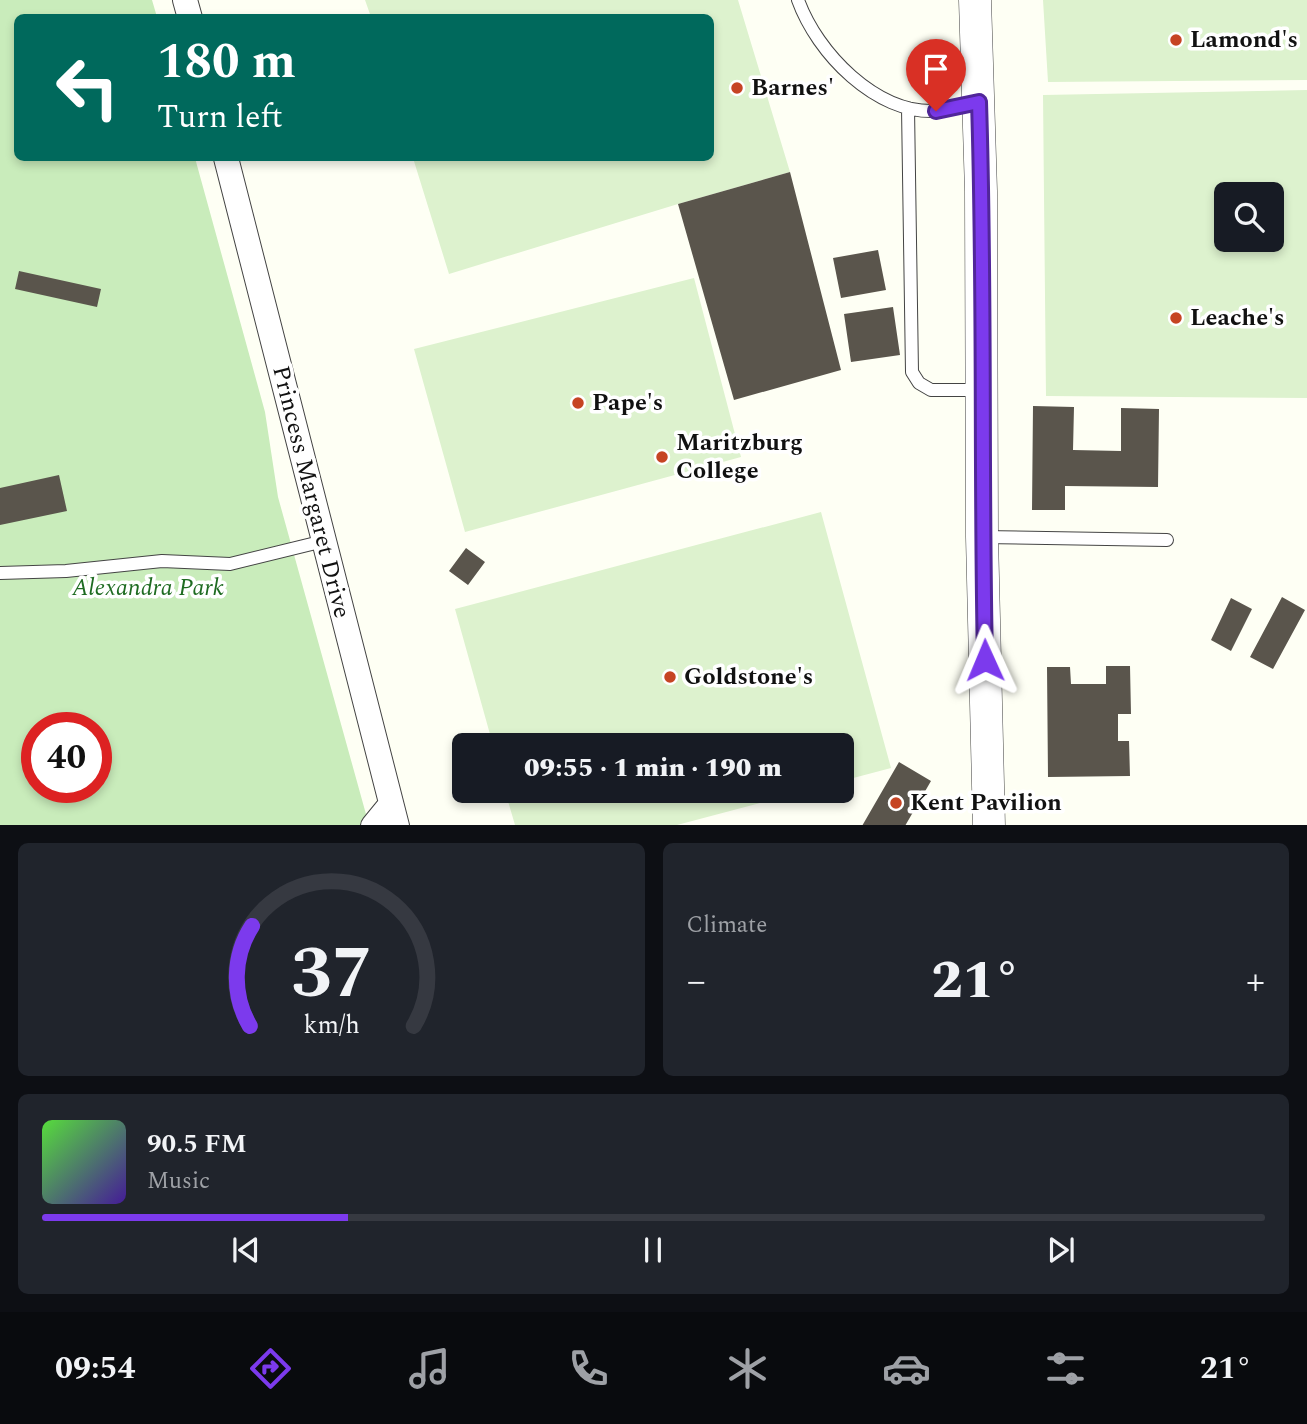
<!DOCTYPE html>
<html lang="en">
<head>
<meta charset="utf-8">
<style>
  :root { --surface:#171b24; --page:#20242c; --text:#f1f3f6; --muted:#9ea1a6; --line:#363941; --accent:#7c3aed }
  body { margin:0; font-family:Spectral,serif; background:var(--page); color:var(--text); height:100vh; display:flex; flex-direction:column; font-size:26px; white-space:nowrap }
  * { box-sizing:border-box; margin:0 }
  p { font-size:23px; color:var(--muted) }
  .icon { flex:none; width:38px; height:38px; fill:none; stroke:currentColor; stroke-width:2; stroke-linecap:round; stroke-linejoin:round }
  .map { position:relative; height:825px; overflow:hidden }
  .sheet { display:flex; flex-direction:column; gap:18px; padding:18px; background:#0d0f14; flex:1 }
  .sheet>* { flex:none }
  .hud { position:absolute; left:14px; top:14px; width:700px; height:147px; border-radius:10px; box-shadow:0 4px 10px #0003; background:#00695c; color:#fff; overflow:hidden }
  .fabs { position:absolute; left:1214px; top:182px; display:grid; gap:14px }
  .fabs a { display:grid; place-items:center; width:70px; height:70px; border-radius:10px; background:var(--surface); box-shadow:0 4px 10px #0003; font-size:35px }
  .speed { position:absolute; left:21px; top:712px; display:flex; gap:14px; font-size:35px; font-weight:700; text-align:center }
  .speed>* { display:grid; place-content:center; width:91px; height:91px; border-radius:50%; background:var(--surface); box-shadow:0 4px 10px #0003; line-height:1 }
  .speed .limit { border:10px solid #d22; background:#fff; color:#111 }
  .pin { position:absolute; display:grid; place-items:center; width:60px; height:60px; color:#fff; margin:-72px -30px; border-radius:50% 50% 50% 0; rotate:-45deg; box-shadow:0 0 7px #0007 }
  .pin .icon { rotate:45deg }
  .me { position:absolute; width:77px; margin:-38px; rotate:359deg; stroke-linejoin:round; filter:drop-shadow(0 0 5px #0008) }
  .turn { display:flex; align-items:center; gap:24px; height:147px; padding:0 28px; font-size:32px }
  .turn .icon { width:91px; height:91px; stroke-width:2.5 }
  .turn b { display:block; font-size:49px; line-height:60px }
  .big { font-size:52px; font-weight:800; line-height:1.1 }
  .sheet .widget { flex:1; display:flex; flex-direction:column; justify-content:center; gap:10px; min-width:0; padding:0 24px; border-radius:10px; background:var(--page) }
  .sheet .dial { align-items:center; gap:0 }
  .dial svg { height:182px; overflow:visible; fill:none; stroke:var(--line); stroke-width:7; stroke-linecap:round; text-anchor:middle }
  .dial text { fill:var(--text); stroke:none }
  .song { display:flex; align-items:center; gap:21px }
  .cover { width:84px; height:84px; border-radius:10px; background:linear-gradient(135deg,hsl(110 70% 55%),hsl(260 70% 35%)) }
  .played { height:7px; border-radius:4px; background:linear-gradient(90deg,var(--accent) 25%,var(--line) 25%) }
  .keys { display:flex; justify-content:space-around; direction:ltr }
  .heat { display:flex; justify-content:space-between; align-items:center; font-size:38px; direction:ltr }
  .sheet .tiles { flex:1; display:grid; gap:18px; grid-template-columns:1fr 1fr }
  .widget:last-child { grid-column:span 2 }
  .trip { position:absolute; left:452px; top:733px; width:402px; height:70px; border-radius:10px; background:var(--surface); box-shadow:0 4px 10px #0003; font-weight:800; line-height:70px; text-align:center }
  .dock { display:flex; height:112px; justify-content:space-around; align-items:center; background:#090b0e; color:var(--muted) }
  .dock .icon { width:49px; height:49px }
  .dock .selected { color:var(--accent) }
  .dock b { font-size:32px; color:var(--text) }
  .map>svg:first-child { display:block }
  .green { fill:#c9ecbb; fill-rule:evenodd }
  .pitch { fill:#ddf2ce; fill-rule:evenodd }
  .building { fill:#5a554c }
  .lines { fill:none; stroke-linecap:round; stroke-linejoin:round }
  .service-casing { stroke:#444; stroke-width:14 }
  .minor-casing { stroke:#444; stroke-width:26 }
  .tertiary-casing { stroke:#444; stroke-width:33 }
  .service { stroke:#fff; stroke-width:12 }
  .minor { stroke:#fff; stroke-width:24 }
  .tertiary { stroke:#fff; stroke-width:32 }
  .route-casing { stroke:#51269a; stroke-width:18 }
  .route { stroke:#7c3aed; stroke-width:12 }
  .poi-dot { fill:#c64423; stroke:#fff; stroke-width:2.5 }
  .labels { text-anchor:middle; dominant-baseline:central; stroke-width:7; stroke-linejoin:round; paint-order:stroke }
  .poi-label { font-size:24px; font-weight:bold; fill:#111; stroke:#fff; text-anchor:start }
  .street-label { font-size:24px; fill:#111; stroke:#fff }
  .park-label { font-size:24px; font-style:italic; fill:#1e6b21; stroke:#fff }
</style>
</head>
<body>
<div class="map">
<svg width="1307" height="826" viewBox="0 0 1307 826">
  <rect width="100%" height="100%" fill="#fefff4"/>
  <path class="green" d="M 0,0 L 152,0 L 157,17 L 18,18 L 18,158 L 195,158 L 265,412 L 278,497 L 369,825 L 0,825 ZM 37,728 L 96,728 L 96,788 L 37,788 Z"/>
  <path class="pitch" d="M 365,0 L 738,0 L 790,172 L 678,204 L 449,274 L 413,158 L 710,158 L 710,18 L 371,17 Z
    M 1043,0 L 1307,0 L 1307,80 L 1048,82 Z
    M 1307,90 L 1307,398 L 1046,396 L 1043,95 ZM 1227,194 L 1272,194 L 1272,240 L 1227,240 Z
    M 694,278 L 741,457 L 465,532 L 414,349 Z
    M 821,512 L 891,768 L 842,781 L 842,746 L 493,745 L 455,609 Z
    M 505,791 L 805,791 L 677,825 L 515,825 Z"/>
  <path class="building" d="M 790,172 L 841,370 L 734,400 L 678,204 Z
    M 878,250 L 886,290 L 841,298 L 833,258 Z
    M 19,271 L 101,289 L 97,307 L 15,289 Z
    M 893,307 L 900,355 L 851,362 L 844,314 Z
    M 1033,406 L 1074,407 L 1073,450 L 1121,451 L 1121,408 L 1159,409 L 1158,487 L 1065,486 L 1065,510 L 1032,510 Z
    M 59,475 L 67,511 L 0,525 L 0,488 Z
    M 466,548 L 485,562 L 468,585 L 449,571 Z
    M 1282,597 L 1305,610 L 1273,669 L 1250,657 Z
    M 1231,598 L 1252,609 L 1231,651 L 1211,640 Z
    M 1106,666 L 1130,666 L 1131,714 L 1118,714 L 1118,741 L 1129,741 L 1130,776 L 1048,777 L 1047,667 L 1070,667 L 1071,684 L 1106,684 Z
    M 899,762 L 931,781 L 905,826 L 862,826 Z"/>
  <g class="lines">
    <g class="service-casing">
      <path id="service" d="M 798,0 C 817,53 876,114 936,111 C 950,110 965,105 978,102
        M 908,108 L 912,372 L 919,383 L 931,390 L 982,390
        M 982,537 L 1167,540
        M 0,573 L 66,571 L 162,561 L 230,564 L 324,541"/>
    </g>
    <g class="minor-casing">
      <path id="minor" d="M 185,0 L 190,18
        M 226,158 L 397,826
        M 373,826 L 391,804"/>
    </g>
    <g class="tertiary-casing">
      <path id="tertiary" d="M 975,0 L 981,191 L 982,537 L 989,826"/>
    </g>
    <use href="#service" class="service"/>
    <use href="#minor" class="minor"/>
    <use href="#tertiary" class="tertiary"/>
  </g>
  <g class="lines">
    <g class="route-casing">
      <path id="route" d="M 936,111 L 979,102 C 985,288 981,474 985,660"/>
    </g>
    <use href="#route" class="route"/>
  </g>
  <g class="poi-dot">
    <circle cx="1176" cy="40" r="7"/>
    <circle cx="737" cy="88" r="7"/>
    <circle cx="1176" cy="318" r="7"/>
    <circle cx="578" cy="403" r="7"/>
    <circle cx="662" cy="457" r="7"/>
    <circle cx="670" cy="677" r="7"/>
    <circle cx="896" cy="803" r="7"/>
  </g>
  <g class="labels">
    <g class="poi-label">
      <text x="1190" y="40">Lamond's</text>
      <text x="751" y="88">Barnes'</text>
      <text x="1190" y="318">Leache's</text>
      <text x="592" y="403">Pape's</text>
      <text x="676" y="443">Maritzburg<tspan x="676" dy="28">College</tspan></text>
      <text x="684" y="677">Goldstone's</text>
      <text x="910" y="803">Kent Pavilion</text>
    </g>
    <g class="street-label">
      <text transform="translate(311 492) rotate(76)">Princess Margaret Drive</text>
    </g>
    <g class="park-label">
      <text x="148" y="588">Alexandra Park</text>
    </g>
  </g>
</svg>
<div class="fabs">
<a><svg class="icon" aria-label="search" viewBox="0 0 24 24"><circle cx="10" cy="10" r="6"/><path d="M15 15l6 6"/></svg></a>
</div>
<div class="speed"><div class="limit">40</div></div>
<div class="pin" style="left:936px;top:111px;background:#d93025"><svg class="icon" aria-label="arrive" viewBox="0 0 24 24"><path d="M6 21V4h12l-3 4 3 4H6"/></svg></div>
<svg class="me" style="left:985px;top:660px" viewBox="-20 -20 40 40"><path d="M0-17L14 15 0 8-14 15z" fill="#7c3aed" stroke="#fff" stroke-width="4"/></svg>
<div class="trip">09:55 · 1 min · 190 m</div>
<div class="hud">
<div class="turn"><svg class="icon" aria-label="left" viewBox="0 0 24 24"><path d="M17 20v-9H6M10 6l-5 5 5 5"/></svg><div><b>180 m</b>Turn left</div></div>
</div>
</div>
<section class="sheet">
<div class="tiles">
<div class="widget dial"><svg viewBox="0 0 100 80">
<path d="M14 69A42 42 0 1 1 86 69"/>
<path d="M14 69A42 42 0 0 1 15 25" stroke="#7c3aed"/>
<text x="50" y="56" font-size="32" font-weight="700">37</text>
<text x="50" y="72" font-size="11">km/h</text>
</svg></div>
<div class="widget"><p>Climate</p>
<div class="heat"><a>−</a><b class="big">21°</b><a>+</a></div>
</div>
<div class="widget">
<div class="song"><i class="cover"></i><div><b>90.5 FM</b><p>Music</p></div></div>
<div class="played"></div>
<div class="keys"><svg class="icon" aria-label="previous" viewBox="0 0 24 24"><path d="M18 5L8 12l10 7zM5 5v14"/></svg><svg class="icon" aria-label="pause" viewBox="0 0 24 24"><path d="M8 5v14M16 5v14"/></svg><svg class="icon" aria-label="next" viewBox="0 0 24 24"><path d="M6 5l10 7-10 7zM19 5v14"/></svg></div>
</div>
</div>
</section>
<nav class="dock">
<b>09:54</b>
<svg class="icon selected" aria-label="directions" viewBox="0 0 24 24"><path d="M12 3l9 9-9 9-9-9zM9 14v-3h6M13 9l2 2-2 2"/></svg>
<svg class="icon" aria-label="music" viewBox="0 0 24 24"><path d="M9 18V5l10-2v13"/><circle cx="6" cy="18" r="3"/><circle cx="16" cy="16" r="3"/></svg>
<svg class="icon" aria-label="phone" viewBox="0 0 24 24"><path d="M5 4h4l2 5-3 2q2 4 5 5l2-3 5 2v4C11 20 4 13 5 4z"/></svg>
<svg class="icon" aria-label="climate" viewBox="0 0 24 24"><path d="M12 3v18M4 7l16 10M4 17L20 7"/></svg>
<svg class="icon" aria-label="car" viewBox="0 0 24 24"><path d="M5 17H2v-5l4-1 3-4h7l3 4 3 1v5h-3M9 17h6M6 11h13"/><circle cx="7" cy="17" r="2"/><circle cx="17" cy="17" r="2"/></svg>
<svg class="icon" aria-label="filters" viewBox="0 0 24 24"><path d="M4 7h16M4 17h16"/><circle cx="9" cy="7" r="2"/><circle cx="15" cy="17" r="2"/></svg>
<b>21°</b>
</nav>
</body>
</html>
